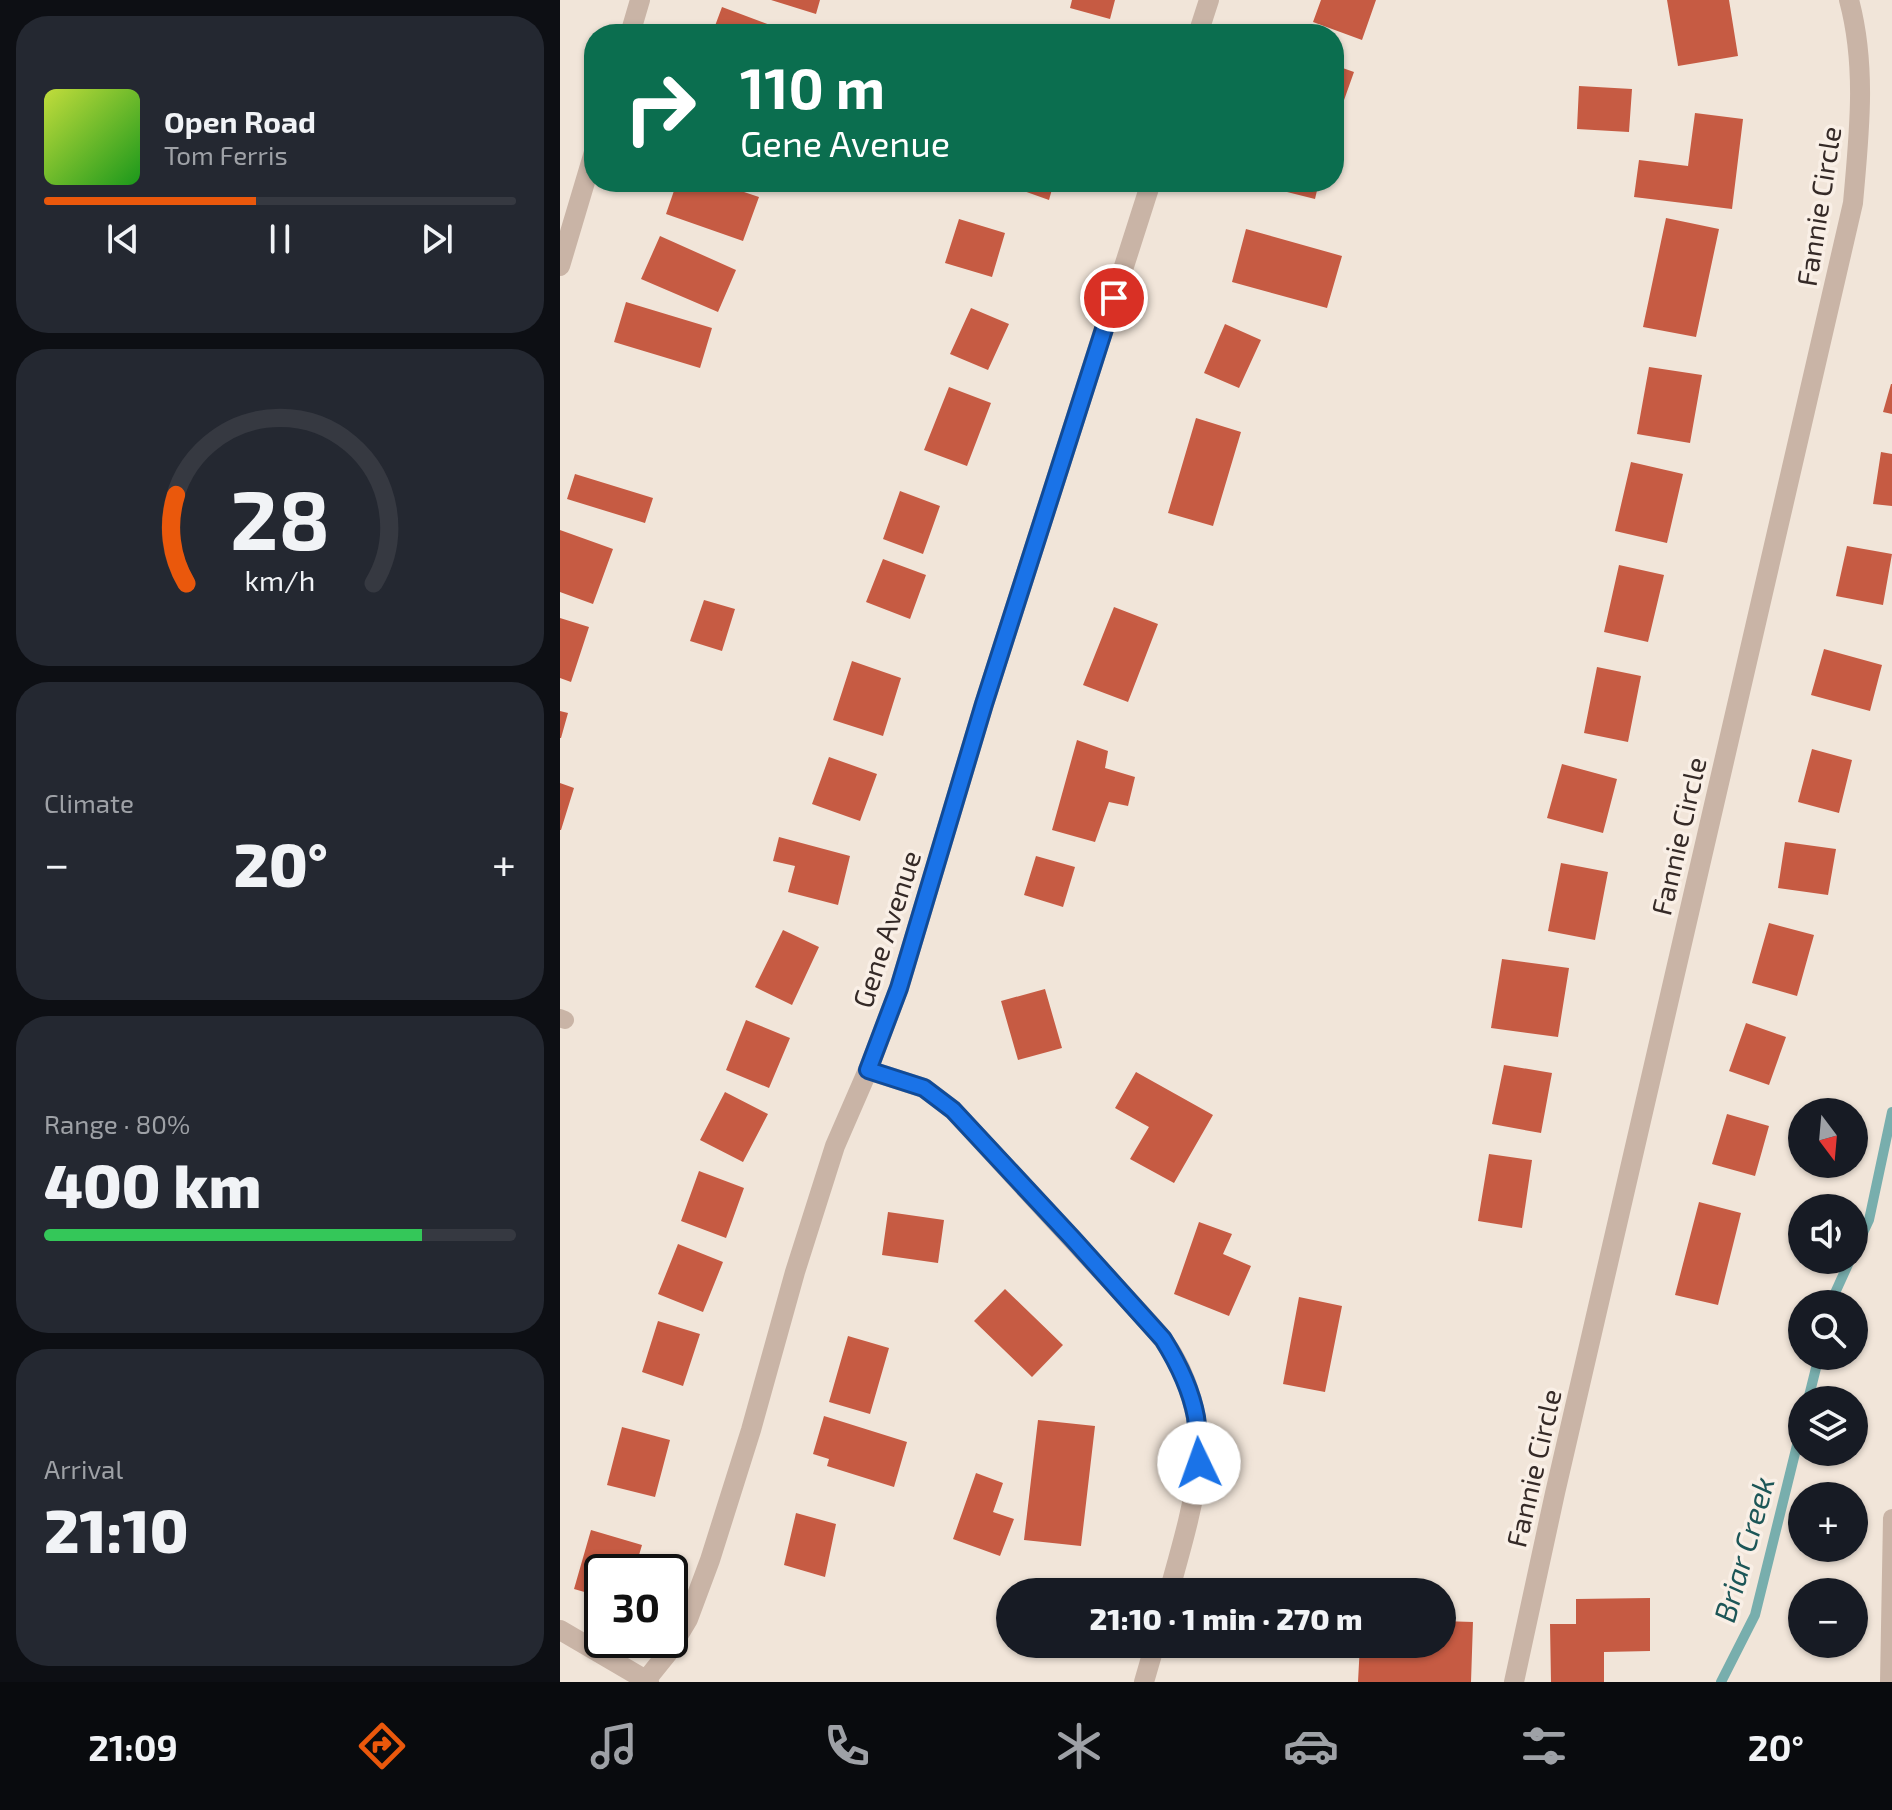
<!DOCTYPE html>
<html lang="en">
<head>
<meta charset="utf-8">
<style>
  :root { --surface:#171b24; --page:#242831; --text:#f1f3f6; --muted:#9ea1a6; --line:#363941; --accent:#ea580c }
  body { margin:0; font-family:"Exo 2",sans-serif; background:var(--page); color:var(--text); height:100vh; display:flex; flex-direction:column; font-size:30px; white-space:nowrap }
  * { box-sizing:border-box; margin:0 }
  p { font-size:26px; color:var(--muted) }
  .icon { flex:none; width:44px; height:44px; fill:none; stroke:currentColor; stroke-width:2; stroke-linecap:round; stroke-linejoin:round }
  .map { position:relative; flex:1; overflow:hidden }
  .details { display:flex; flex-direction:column; gap:16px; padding:16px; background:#0d0f14; width:560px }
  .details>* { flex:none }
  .banner { position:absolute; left:24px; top:24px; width:760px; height:168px; border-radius:32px; box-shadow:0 2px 6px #0004; background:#0b6e4f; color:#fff; overflow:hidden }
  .needle { width:52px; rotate:164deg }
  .buttons { position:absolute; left:1228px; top:1098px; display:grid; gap:16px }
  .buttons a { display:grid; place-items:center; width:80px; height:80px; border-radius:50%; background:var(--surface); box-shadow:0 2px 6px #0004; font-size:40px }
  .speed { position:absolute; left:24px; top:1554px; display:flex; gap:16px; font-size:40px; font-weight:700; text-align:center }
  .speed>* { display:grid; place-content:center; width:104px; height:104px; border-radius:50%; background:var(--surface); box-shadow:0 2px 6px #0004; line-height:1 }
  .speed .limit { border:4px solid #111; border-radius:12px; background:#fff; color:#111 }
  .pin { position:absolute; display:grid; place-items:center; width:68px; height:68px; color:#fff; margin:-34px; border:4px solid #fff; border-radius:50%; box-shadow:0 2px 8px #0007 }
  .me { position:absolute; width:88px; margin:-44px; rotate:357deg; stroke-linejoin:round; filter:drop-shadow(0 0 6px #0008) }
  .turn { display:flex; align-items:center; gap:28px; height:168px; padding:0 24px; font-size:36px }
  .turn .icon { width:104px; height:104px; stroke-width:2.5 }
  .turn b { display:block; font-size:56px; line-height:68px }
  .big { font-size:60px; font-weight:800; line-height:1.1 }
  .details .widget { flex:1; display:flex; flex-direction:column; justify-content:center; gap:12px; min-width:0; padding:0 28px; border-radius:32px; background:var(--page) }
  .details .dial { align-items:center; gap:0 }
  .dial svg { height:208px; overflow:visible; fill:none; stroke:var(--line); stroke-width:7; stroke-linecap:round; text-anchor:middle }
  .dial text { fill:var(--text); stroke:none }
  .song { display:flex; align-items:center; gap:24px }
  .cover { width:96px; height:96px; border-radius:12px; background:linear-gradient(135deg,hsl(70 70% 55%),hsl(120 70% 35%)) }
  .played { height:8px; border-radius:4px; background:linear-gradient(90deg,var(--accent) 45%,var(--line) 45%) }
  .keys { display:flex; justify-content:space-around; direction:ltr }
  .heat { display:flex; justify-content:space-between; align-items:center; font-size:44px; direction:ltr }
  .charge { height:12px; border-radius:6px; background:linear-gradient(90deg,#34c759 80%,var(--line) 0) }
  .trip { position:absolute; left:436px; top:1578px; width:460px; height:80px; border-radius:40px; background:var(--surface); box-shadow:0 2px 6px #0004; font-weight:800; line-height:80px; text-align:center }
  .tabs { display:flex; height:128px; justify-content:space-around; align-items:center; background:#090b0e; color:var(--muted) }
  .tabs .icon { width:56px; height:56px }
  .tabs .on { color:var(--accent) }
  .tabs b { font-size:36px; color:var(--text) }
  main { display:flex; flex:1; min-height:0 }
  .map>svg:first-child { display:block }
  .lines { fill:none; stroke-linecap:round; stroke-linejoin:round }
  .stream { stroke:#78aead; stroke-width:10 }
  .building { fill:#c65b43 }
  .lane { stroke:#c9b4a6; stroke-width:18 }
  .street { stroke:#c9b4a6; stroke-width:20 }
  .route-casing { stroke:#114b97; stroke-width:20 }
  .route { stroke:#1a73e8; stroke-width:14 }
  .labels { text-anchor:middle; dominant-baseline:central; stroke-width:7; stroke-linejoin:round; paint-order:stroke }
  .street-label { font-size:28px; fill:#352a27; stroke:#f9efe6 }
  .water-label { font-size:30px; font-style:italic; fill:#1c5657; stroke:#f9efe6 }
</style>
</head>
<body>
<main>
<section class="details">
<div class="widget">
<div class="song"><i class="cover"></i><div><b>Open Road</b><p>Tom Ferris</p></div></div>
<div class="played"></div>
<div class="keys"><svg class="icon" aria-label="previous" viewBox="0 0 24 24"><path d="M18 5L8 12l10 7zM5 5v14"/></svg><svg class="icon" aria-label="pause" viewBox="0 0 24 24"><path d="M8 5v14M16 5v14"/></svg><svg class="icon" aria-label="next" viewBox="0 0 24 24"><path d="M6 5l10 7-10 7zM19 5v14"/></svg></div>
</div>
<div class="widget dial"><svg viewBox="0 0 100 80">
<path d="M14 69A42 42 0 1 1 86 69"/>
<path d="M14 69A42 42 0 0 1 10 35" stroke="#ea580c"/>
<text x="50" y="56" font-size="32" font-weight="700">28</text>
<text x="50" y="72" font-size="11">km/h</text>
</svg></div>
<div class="widget"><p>Climate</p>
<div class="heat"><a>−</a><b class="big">20°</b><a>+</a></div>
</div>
<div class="widget"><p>Range · 80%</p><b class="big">400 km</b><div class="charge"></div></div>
<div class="widget"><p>Arrival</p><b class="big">21:10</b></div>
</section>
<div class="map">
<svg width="1332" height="1682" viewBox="0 0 1332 1682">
  <rect width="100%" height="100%" fill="#f1e5d9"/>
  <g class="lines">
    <path class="stream" d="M 1294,1252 L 1309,1220 L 1332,1112
      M 1272,1304 L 1275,1293 L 1290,1260
      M 1248,1400 L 1259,1356
      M 1161,1682 L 1195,1615 L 1242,1425"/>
  </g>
  <path class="building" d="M 211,0 L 260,0 L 256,14 Z
    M 512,0 L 555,0 L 550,19 L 510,8 Z
    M 761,0 L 816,0 L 802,40 L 753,22 Z
    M 1107,0 L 1169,0 L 1178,56 L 1118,66 Z
    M 162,7 L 234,34 L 152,34 Z
    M 774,65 L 794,72 L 778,117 L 774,115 Z
    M 1019,86 L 1072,89 L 1069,132 L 1017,129 Z
    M 1135,113 L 1183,119 L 1172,209 L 1074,197 L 1079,160 L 1128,166 Z
    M 117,182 L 154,182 L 199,197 L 183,241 L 106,214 Z
    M 438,182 L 494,182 L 489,200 Z
    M 704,182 L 759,182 L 755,199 L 703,186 Z
    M 1106,218 L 1159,229 L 1136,337 L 1083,327 Z
    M 399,219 L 445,233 L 432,277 L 385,263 Z
    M 686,229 L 782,256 L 767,308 L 672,282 Z
    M 100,236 L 176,270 L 158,312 L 81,279 Z
    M 66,302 L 152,328 L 140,368 L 54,342 Z
    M 411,308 L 449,324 L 428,370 L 390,354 Z
    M 665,324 L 701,340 L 679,388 L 644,373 Z
    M 1089,367 L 1142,375 L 1130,443 L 1077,434 Z
    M 1331,384 L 1332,384 L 1332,414 L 1323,412 Z
    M 389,387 L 431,403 L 407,466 L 364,450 Z
    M 636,418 L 681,432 L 653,526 L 608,513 Z
    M 1321,452 L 1332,454 L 1332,506 L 1313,504 Z
    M 1071,462 L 1123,474 L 1107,543 L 1055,531 Z
    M 15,474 L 93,498 L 85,523 L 7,499 Z
    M 340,491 L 380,506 L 363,554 L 323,539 Z
    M 0,530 L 53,549 L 33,604 L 0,592 Z
    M 1287,546 L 1332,554 L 1323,605 L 1276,596 Z
    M 323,559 L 366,575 L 350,619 L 306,602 Z
    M 1059,565 L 1104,575 L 1088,642 L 1044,632 Z
    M 144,600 L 175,609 L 162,651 L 130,641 Z
    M 554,607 L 598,624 L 568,702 L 523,685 Z
    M 0,618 L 29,627 L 11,682 L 0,678 Z
    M 1264,649 L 1322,665 L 1310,711 L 1251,695 Z
    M 292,661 L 341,678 L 323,736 L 273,720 Z
    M 1037,667 L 1081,676 L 1068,742 L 1024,733 Z
    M 0,711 L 8,713 L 1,738 L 0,738 Z
    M 517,740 L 548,751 L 545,768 L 575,777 L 568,806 L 549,802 L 535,842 L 492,830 Z
    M 1252,749 L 1292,760 L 1279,813 L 1238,802 Z
    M 269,757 L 317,774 L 300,821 L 252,804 Z
    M 1002,764 L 1057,779 L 1043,833 L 987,818 Z
    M 0,783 L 14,788 L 1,830 L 0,830 Z
    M 219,837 L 290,856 L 278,905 L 228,892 L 235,866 L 213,861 Z
    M 1225,842 L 1276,849 L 1268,895 L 1218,888 Z
    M 476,856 L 515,867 L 503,907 L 464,895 Z
    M 1001,863 L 1048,872 L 1035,940 L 988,931 Z
    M 1209,923 L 1254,935 L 1237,996 L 1192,983 Z
    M 223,930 L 259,947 L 232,1005 L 195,987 Z
    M 942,959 L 1009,968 L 998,1037 L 931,1028 Z
    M 485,989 L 502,1048 L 458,1060 L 441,1001 Z
    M 186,1020 L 230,1038 L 209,1088 L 166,1070 Z
    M 1186,1023 L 1226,1037 L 1209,1085 L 1169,1071 Z
    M 944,1065 L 992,1073 L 981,1133 L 932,1124 Z
    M 576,1072 L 653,1115 L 614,1183 L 570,1159 L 589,1127 L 555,1108 Z
    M 165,1092 L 208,1114 L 183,1162 L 140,1140 Z
    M 1167,1114 L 1209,1126 L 1195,1176 L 1152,1164 Z
    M 929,1154 L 972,1160 L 962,1228 L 918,1221 Z
    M 139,1171 L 184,1188 L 166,1238 L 121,1221 Z
    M 1139,1202 L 1181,1213 L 1158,1305 L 1115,1295 Z
    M 328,1212 L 384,1220 L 378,1263 L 322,1255 Z
    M 639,1222 L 672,1234 L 663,1254 L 691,1266 L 669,1316 L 614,1294 Z
    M 118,1244 L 163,1262 L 143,1312 L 98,1294 Z
    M 445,1289 L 503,1345 L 472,1377 L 414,1321 Z
    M 739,1297 L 782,1306 L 765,1392 L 723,1384 Z
    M 98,1321 L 140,1334 L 123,1386 L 82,1372 Z
    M 288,1336 L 329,1348 L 310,1414 L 269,1402 Z
    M 264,1416 L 347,1442 L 334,1487 L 267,1466 L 269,1459 L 253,1454 Z
    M 478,1420 L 535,1426 L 521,1546 L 464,1540 Z
    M 62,1427 L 110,1440 L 95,1497 L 47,1485 Z
    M 416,1473 L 443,1483 L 433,1512 L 454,1519 L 440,1556 L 393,1539 Z
    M 236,1513 L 276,1524 L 265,1577 L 224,1565 Z
    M 31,1530 L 82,1545 L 74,1572 L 42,1572 L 42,1597 L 14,1589 Z
    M 1090,1598 L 1090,1651 L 1044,1652 L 1044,1682 L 991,1682 L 990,1624 L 1016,1624 L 1016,1599 Z
    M 882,1621 L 913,1622 L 911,1682 L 798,1682 L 800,1644 L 882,1644 Z"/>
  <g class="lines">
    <path class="lane" d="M 0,1018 L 5,1020
      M 1329,1682 L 1332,1518"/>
    <path class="street" d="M 70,34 L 80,0
      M 638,34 L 649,0
      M 0,266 L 34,152
      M 308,1070 L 364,1088 L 393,1110 L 580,1313 C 588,1322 597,1331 604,1341 C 628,1374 643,1424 638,1465 C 634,1506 620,1552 609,1592
      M 0,1630 L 89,1682
      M 86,1680 L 107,1654 L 128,1619 L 150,1560 L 191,1430 L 235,1272 L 275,1146 L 308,1070 L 339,988 L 424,704 L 591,182
      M 584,1682 L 595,1644
      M 954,1682 L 995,1493 L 1293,203 C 1299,135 1307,67 1289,0"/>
  </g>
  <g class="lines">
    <g class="route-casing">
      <path id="route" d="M 554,298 L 424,704 L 339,988 L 308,1070 L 364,1088 L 393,1110 L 513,1239 L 603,1339 C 618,1363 631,1390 636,1417 C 638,1432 638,1448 639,1463"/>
    </g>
    <use href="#route" class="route"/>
  </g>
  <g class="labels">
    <g class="street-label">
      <text transform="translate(1258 206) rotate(-81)">Fannie Circle</text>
      <text transform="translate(1118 836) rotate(-77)">Fannie Circle</text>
      <text transform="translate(326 929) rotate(-72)">Gene Avenue</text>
      <text transform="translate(973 1468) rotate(-77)">Fannie Circle</text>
    </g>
    <g class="water-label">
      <text transform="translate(1183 1549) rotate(-74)">Briar Creek</text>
    </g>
  </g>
</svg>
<div class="buttons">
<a><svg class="needle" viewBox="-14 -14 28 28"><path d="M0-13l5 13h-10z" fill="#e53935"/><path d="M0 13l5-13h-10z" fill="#9ea1a6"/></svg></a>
<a><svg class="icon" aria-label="sound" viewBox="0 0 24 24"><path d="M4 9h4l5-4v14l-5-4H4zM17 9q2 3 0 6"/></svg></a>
<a><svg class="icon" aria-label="search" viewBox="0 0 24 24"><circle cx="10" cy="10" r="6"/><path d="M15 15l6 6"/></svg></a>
<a><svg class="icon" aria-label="layers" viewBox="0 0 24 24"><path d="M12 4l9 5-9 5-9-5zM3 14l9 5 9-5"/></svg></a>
<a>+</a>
<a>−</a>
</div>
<div class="speed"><div class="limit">30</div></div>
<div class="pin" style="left:554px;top:298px;background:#d93025"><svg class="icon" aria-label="arrive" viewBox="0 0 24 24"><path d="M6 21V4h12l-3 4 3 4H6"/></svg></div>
<svg class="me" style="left:639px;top:1463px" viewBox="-20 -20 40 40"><circle r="19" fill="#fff"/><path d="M0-13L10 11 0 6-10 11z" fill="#1a73e8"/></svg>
<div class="trip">21:10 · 1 min · 270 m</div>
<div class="banner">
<div class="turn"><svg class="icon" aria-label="right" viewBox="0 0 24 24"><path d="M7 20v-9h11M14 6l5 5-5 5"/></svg><div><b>110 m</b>Gene Avenue</div></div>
</div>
</div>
</main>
<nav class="tabs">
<b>21:09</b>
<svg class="icon on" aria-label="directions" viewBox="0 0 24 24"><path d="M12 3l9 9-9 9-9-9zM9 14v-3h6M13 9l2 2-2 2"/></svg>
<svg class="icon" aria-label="music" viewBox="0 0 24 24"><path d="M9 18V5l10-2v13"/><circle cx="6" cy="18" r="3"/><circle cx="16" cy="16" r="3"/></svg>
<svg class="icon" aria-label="phone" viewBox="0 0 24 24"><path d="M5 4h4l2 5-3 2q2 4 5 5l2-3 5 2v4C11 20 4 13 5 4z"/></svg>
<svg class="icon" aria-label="climate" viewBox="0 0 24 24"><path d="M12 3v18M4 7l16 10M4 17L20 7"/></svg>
<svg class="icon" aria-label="car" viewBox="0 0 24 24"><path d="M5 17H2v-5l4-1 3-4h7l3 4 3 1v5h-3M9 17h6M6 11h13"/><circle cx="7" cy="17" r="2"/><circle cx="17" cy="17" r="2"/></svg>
<svg class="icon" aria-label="filters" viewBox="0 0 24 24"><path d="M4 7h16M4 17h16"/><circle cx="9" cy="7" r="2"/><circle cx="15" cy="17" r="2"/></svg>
<b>20°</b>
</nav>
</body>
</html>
